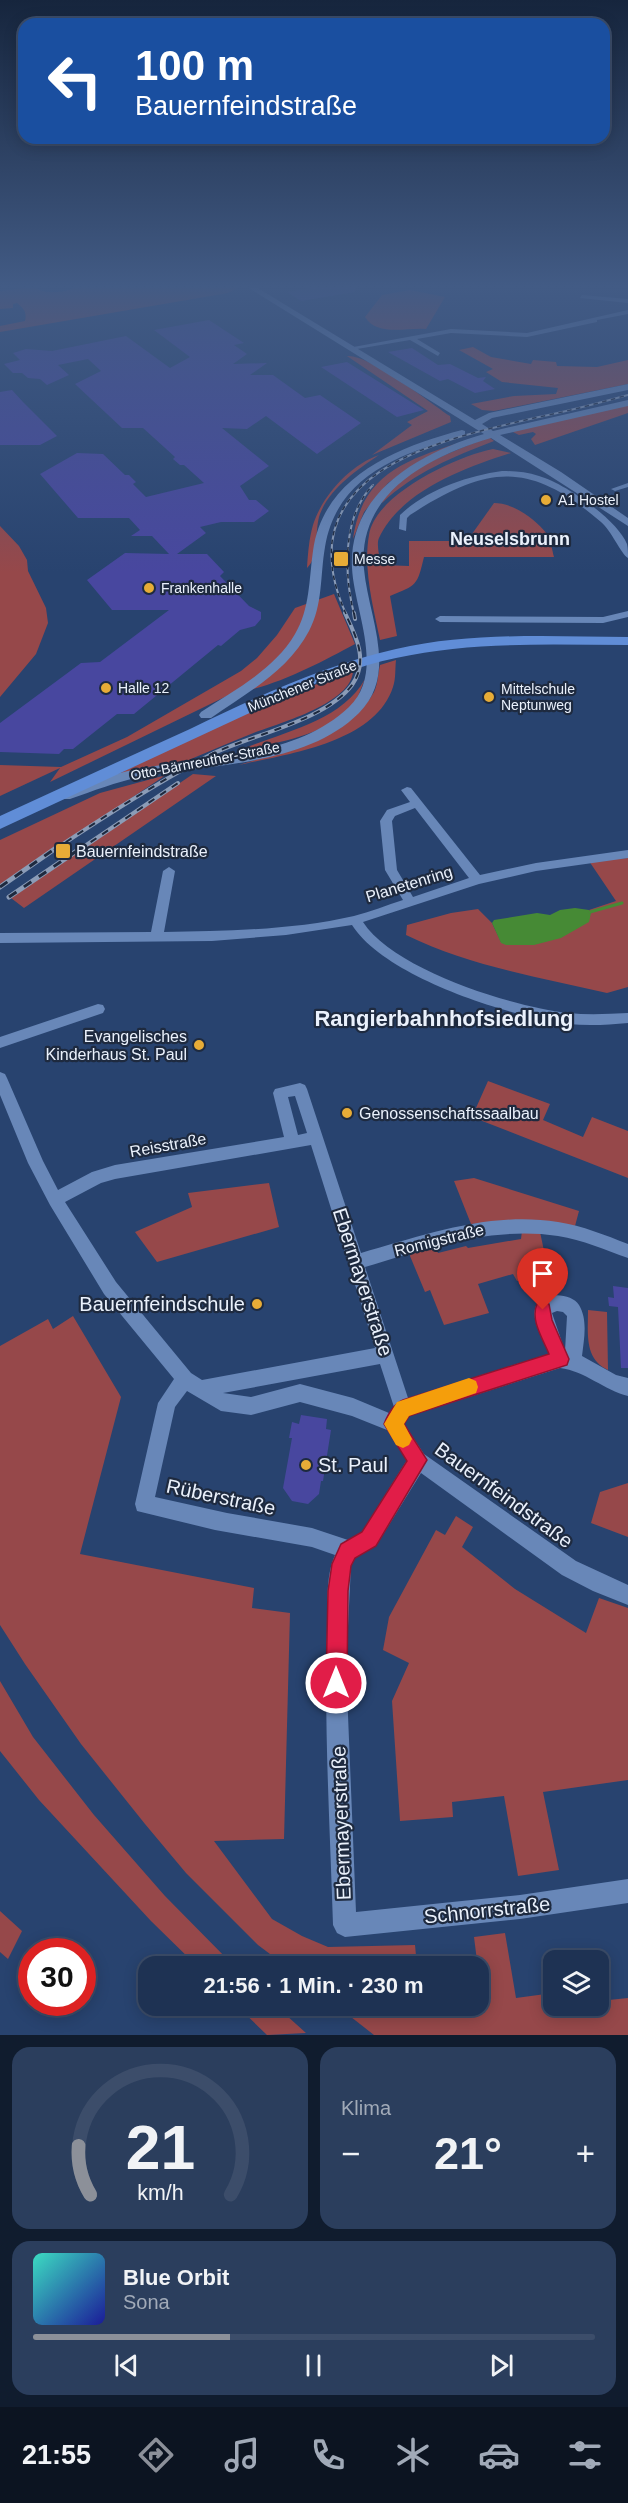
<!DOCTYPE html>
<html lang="de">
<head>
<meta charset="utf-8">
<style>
  :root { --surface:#1e3253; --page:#2b3e5d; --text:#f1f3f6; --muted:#a1aab8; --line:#3c4d6a; --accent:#8c9099 }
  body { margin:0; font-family:Helvetica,sans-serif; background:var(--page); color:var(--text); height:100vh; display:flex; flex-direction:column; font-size:22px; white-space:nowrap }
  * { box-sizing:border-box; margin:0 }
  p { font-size:20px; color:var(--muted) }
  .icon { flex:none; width:33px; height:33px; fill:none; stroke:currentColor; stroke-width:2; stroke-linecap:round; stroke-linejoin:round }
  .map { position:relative; height:2035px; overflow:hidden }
  .drawer { display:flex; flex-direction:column; gap:12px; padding:12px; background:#101c2e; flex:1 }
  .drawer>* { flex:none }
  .hud { position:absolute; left:18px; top:18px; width:592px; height:126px; border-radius:18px; box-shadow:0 3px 15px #0003,0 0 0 2px var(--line); background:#1a4fa0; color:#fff; overflow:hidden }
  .controls { position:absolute; left:543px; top:1950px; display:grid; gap:12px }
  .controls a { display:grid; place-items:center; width:66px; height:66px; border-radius:12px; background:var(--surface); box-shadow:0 3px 15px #0003,0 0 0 2px var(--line); font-size:30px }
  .speed { position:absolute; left:18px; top:1938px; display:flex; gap:12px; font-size:30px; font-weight:700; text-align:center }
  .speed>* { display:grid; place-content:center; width:78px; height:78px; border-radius:50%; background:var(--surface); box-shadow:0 3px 15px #0003,0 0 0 2px var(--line); line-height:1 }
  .speed .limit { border:9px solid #d22; background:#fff; color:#111 }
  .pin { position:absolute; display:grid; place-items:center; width:51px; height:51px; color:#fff; margin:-62px -26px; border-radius:50% 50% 50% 0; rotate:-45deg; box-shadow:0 0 6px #0007 }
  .pin .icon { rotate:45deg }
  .me { position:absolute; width:66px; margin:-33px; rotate:0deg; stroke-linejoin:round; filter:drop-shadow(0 0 4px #0008) }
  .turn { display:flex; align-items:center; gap:21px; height:126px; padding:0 18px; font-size:27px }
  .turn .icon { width:78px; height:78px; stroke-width:2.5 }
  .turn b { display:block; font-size:42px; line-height:51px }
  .big { font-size:45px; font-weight:800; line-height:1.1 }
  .drawer .widget { flex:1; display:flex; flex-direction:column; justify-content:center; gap:9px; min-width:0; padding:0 21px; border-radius:18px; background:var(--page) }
  .drawer .dial { align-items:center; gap:0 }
  .dial svg { height:156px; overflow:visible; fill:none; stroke:var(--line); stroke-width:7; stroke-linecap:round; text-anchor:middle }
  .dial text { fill:var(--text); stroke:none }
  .song { display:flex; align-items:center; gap:18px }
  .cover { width:72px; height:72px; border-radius:9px; background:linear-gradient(135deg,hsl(170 70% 55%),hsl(240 70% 35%)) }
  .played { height:6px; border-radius:3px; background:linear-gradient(90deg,var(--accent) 35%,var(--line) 35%) }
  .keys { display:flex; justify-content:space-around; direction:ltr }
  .heat { display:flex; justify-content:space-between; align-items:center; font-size:33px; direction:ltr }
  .drawer .tiles { flex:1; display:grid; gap:12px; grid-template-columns:1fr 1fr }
  .widget:last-child { grid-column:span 2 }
  .trip { position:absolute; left:138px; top:1956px; width:351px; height:60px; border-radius:18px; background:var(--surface); box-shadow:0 3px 15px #0003,0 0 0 2px var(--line); font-weight:800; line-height:60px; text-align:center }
  .tab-bar { display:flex; height:96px; justify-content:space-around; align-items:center; background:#0c1421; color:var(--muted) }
  .tab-bar .icon { width:42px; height:42px }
  .tab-bar .active { color:var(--accent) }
  .tab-bar b { font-size:27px; color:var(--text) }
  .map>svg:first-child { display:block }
  .green { fill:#96484a }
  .water { fill:#468a35 }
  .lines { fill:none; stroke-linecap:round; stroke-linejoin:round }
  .stream-far1 { stroke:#468a35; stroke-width:1.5 }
  .stream { stroke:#468a35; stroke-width:3 }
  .building { fill:#48479f }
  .street { fill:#6887b8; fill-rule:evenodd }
  .secondary { fill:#6887b8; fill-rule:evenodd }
  .primary { fill:#608dd7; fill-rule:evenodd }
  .rail-far2-casing { stroke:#8b9cb7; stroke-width:2 }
  .rail-far1-casing { stroke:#8b9cb7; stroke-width:4 }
  .rail-casing { stroke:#8b9cb7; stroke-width:5 }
  .rail-far2 { stroke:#1e2a3f; stroke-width:1.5; stroke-dasharray:4.5; stroke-linecap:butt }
  .rail-far1 { stroke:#1e2a3f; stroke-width:2; stroke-dasharray:7; stroke-linecap:butt }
  .rail { stroke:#1e2a3f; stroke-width:3; stroke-dasharray:9; stroke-linecap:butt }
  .route { fill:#e11d48; stroke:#92132f; stroke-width:1.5 }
  .slow { fill:#f59e0b }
  .poi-dot { fill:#e7ac37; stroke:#1e2a3f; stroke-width:2 }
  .labels { text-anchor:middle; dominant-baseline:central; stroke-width:4.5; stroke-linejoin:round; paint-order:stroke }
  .far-poi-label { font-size:14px; fill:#eaf1fc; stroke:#1e2a3f; text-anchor:start }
  .far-street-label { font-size:14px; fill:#eaf1fc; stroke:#1e2a3f }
  .poi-label { font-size:16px; fill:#eaf1fc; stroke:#1e2a3f; text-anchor:start }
  .street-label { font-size:16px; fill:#eaf1fc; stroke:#1e2a3f }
  .far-district-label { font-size:18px; font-weight:bold; fill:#eaf1fc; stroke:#1e2a3f }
  .near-street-label { font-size:20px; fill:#eaf1fc; stroke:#1e2a3f }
  .near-poi-label { font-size:20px; fill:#eaf1fc; stroke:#1e2a3f; text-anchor:end }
  .district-label { font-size:22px; font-weight:bold; fill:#eaf1fc; stroke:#1e2a3f }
</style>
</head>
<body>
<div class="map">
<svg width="628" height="2035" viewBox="0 0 628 2035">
  <rect width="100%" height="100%" fill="#28436f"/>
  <path class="green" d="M 34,287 C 48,296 63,292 78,287 L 239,287 L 228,293 L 0,332 L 0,326 L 25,321 C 27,312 24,309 17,303 L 13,304 L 13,308 L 0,309 L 0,291 Z
    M 410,290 L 445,297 L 426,329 C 408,327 377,337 365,317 L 382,295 Z
    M 473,347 L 491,357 L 531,364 L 533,360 L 556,362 L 557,366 L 597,367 L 628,360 L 628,384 L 494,411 L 482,410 L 471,404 L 514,396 L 556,394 L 558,388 L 502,382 L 486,372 L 493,369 L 459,350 Z
    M 347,356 C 369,354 429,402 450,416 L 451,422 L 372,455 L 412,425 L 407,422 L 428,411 Z
    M 628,405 L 628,413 L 535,445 L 531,439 L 536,434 L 533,432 L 519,435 L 511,431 Z
    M 489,437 L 494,441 C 453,457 415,472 382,503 C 391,473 462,448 489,437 Z
    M 464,441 L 423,459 L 388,483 L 364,512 L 353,539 C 362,473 407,460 464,441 Z
    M 493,449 L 511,453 C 464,468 401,491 379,538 C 376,544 380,558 381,565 L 409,566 L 409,541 L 467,541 L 494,503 C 514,503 535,519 547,534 C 551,540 552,550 554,557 L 424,557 C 417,586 417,585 390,596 L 397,636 L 380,640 C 373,606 363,569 369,535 C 375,494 457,456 493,449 Z
    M 379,455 C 357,470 330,488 320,514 C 314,530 320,556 307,568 C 308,553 309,539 313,525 C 322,496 350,465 379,455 Z
    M 0,526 L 19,546 L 27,560 L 28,571 L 46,608 L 48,623 L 36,654 L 0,697 Z
    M 334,594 L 355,644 C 320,663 273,688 233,693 L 50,782 L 60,768 L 0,796 L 0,765 L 61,767 L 127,737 L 241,671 L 257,658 L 277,635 L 295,608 Z
    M 396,660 C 395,668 396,679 393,687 C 375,743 287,754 239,765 C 287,749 347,740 374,692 C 378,684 378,673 380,665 Z
    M 353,671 C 352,704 276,724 251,734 C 230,742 211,751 191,759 L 190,761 L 108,779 C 187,739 269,700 353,671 Z
    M 365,679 C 361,688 357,702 350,709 C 321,736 278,743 240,750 C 282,732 341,722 365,679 Z
    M 193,774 L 216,776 L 24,908 L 11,898 Z
    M 166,775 L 0,885 L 0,840 L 100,793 Z
    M 628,858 L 628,987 L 607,993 C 539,977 469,966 406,935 L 407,925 L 451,913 L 478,909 L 492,923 L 501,942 L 591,913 L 589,910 L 616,901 L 589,861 Z
    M 488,1081 L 550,1104 L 543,1120 L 583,1137 L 592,1117 L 628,1131 L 628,1178 L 472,1117 Z
    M 474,1178 L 579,1211 L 575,1226 L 523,1220 L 471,1224 L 454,1181 Z
    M 269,1183 L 279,1227 L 157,1262 L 135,1232 L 192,1207 L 188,1193 Z
    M 522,1231 L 540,1232 L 549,1274 L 517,1281 L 513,1274 L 478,1284 L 489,1313 L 444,1325 L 430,1290 L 425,1292 L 410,1256 L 412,1250 L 434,1245 L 438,1253 L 466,1246 L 468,1248 L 521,1239 Z
    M 588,1310 L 607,1312 L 608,1370 C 584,1359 588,1333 588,1310 Z
    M 73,1316 L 121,1397 L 80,1554 L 254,1588 L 252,1608 L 290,1613 L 284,1839 L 214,1841 L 272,1919 L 302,1936 L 328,1947 L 415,1945 L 417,1966 L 286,1966 L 258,1945 L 186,1873 L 145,1824 L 81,1744 L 25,1664 L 0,1625 L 0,1346 L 48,1319 L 53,1329 Z
    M 628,1483 L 628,1537 L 591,1523 L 600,1492 Z
    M 456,1516 L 473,1527 L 462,1547 L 515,1589 L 586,1633 L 599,1598 L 628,1608 L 628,1780 L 543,1792 L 559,1870 L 518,1876 L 504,1796 L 452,1802 L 453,1817 L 400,1821 L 392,1701 L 409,1663 L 383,1650 L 389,1617 L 436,1530 L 445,1535 Z
    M 0,1681 L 33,1737 L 94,1815 L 165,1896 L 234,1966 L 197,1966 L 151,1921 L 39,1800 L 0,1751 Z
    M 0,1911 L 22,1931 L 8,1959 L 0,1952 Z
    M 505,1933 L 516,1998 L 553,1993 L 554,2006 L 598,2006 L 599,2001 L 628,1998 L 628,2035 L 374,2035 L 337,2006 L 478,2006 L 479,2001 L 482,2001 L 474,1937 Z
    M 237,2006 L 276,2006 L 306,2033 L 267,2035 Z"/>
  <path class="water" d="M 575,908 L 589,910 L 591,913 L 589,922 L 561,938 L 534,945 L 506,945 L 501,943 L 492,923 L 494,920 L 537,913 L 550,915 L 560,910 Z"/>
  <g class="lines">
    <path class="stream-far1" d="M 17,287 L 22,287"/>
    <path class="stream" d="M 590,912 L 622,903"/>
  </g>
  <path class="building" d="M 318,287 L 355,287 L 355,292 L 301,301 L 287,292 Z
    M 209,320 L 244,343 L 234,345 L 247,354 L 233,364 L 267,363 L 250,375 L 273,375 L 305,398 L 320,395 L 361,423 L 317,454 L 266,416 L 247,429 L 222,428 L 269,466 L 240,486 L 249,500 L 256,500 L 269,511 L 254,522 L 221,522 L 200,527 L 206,533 L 177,554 L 207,554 L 224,572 L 220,576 L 249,606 L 261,612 L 261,619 L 255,626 L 240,630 L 221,646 L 218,645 L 134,714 L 117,714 L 73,749 L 64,749 L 59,754 L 0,752 L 0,723 L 81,663 L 100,662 L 169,610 L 112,610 L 87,580 L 125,553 L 169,554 L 152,536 L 131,536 L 140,530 L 129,518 L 78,518 L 40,474 L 77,453 L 103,454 L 125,475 L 129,475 L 136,482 L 133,484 L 146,497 L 204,483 L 184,465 L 180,465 L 173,459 L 175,457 L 143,428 L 122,428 L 75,384 L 101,371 L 88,359 L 58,365 L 69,375 L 47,385 L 40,379 L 28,378 L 22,373 L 13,373 L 4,364 L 20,360 L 13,353 L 26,349 L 52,351 L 126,336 L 170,368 L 190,357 L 154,330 Z
    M 412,348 L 438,365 L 450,364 L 478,378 L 486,377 L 483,381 L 495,389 L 475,393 L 448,379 L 440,381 L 388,352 Z
    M 347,362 L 424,410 L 397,417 L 321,367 Z
    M 12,390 L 23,402 L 57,436 L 40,445 L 0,445 L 0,392 Z
    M 613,1286 L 628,1288 L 628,1368 L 621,1368 L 618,1307 L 609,1306 L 608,1297 L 614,1298 Z
    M 301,1415 L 327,1419 L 326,1429 L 331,1430 L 323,1481 L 321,1481 L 319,1494 L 308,1504 L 292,1501 L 283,1488 L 292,1438 L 289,1438 L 292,1422 L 299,1424 Z"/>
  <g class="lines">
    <path class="street" d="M 582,295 L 628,299 L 628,303 L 580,298 Z
      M 628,310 L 628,314 L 597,320 L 597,322 L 527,337 L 451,333 L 417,339 L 440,353 L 438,356 L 410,340 L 351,350 L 348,348 L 451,329 L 527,333 Z
      M 502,471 C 515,471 527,472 539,476 C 564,483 617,519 627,544 C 628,548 628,553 628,558 C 621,554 611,530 601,522 C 529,460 487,465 410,515 L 407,518 L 406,531 L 399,529 L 400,515 C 426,490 467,476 502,471 Z
      M 628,483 L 628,487 L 615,491 L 611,489 Z
      M 628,611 L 628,617 L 603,623 L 440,622 L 435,619 L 440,616 L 603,617 Z
      M 407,787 L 411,788 L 480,875 L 536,863 L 628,850 L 628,858 L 536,871 L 479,884 L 363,922 C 394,970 513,1007 568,1013 C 588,1015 608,1014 628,1013 L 628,1023 C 608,1025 588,1026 568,1024 C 508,1016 385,977 352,925 L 286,935 L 212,941 L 0,943 L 0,933 L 151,932 L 163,871 L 169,867 L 175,871 L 164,932 C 227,931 293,930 354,916 C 370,912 387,905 403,900 L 385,870 L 380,821 L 387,810 L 410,802 L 401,790 ZM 415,808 L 469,878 L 413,897 L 397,870 L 392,821 L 395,816 Z
      M 98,1004 L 103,1005 L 105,1009 L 103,1013 L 0,1048 L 0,1037 Z
      M 0,1072 L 5,1074 L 7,1078 L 43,1161 L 58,1190 L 92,1172 L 115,1165 L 284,1137 L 273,1093 L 275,1089 L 300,1083 L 305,1085 L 307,1089 L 361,1253 C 424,1235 491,1211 558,1222 C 583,1226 605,1235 628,1244 L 628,1258 C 605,1250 583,1240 558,1236 C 493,1226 427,1248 365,1267 L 408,1398 L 549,1354 C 544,1342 532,1322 535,1309 C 539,1291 571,1292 579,1305 C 588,1320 584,1339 582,1356 L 616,1375 L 628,1378 L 628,1396 C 604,1390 585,1371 560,1368 L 409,1416 L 404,1424 L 424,1454 L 576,1561 L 628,1585 L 628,1605 L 593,1591 L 562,1575 L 421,1473 L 376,1546 L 355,1558 L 351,1566 L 346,1666 L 356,1912 L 520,1895 L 628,1879 L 628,1903 L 520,1919 L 345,1937 L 337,1933 L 333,1925 C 330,1827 324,1729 327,1632 C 328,1607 325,1577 335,1555 L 312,1547 L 215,1530 L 137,1511 L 135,1504 L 158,1403 L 174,1379 L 104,1294 L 50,1205 L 28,1163 L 0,1095 ZM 295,1096 L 307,1133 L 298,1135 L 288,1097 ZM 311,1145 L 375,1348 L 202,1380 L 191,1373 L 116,1282 L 65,1202 L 101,1183 L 115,1179 ZM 557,1311 L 563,1312 L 567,1316 L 565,1351 L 552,1313 ZM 380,1364 L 394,1407 L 389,1413 L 353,1398 L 300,1384 L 251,1397 L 223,1393 ZM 187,1391 L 221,1411 L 251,1415 L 300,1402 L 352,1416 L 387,1430 L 407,1460 L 362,1532 L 348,1540 L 312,1528 L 227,1513 L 155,1497 L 175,1407 Z"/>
    <path class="secondary" d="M 247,287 L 256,287 L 475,420 L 489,413 L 628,384 L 628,390 L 492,418 L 482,424 L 493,431 L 628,400 L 628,406 L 500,435 L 561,472 L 628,518 L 628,526 L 491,438 C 428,457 357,493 364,569 C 368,616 399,673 359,713 C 306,766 209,764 140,777 C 116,782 93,791 70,799 L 60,799 L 58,796 L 60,793 C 86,784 111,774 138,769 C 208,755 294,759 349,707 C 386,672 354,610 352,568 C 348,492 421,452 484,434 Z
      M 462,430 L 465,431 L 465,435 C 403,453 337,474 325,547 C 320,576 323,605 309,631 C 288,671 247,693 211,718 L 201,718 L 199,715 L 201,712 C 234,690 274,670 295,634 C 310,609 309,579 313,551 C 323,476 398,447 462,430 Z"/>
    <path class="primary" d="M 541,636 L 628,637 L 628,645 C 551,645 472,641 396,658 C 357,666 320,681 284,697 L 0,829 L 0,816 C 63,787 126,758 190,729 C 257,697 324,665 396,649 C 444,638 492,636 541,636 Z"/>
    <g class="rail-far2-casing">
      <path id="rail-far2" d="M 346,614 C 283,473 437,440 539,417 C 569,411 599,403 628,395
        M 354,614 C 344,574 342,517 373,485"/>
    </g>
    <g class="rail-far1-casing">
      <path id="rail-far1" d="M 354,613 L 355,619
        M 54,850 C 105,816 156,783 210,755 C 250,735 325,721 352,685 C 369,661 356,636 345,613
        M 79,850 L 178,783"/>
    </g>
    <g class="rail-casing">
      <path id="rail" d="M 0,887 L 56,848
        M 9,897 L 81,848"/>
    </g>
    <use href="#rail-far2" class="rail-far2"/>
    <use href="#rail-far1" class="rail-far1"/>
    <use href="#rail" class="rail"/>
  </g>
  <linearGradient id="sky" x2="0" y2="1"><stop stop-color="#16253d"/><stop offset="0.5" stop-color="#425b85"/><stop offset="1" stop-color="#425b85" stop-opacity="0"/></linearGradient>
  <rect width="628" height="572" fill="url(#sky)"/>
  <path class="route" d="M 543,1302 L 549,1304 L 552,1320 L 569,1359 L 567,1365 L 409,1416 L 404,1424 L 427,1460 L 376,1546 L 355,1558 L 351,1566 L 348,1591 L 347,1683 L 344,1690 L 336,1693 L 329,1690 L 326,1683 L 328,1591 L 332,1564 L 341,1544 L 362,1532 L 407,1461 L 384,1424 C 388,1414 394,1404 403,1400 L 549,1354 C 543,1339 530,1320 537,1304 Z"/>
  <path class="slow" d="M 469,1378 L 476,1381 L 478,1387 L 476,1393 L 409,1416 L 404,1424 L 412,1439 L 409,1445 L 403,1448 L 396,1445 L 384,1424 L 397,1402 Z"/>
  <g class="poi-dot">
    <circle cx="546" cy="500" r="6"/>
    <rect x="333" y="551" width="16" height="16" rx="3"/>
    <circle cx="149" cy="588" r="6"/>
    <circle cx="106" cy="688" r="6"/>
    <circle cx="489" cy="697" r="6"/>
    <rect x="55" y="843" width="16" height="16" rx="3"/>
    <circle cx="199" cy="1045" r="6"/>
    <circle cx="347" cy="1113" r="6"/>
    <circle cx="257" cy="1304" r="6"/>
    <circle cx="306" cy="1465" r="6"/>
  </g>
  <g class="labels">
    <g class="far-poi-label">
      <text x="558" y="500">A1 Hostel</text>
      <text x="354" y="559">Messe</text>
      <text x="161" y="588">Frankenhalle</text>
      <text x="118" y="688">Halle 12</text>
      <text x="501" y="689">Mittelschule<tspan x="501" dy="16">Neptunweg</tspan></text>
    </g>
    <g class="far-street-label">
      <text transform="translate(302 686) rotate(-22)">Münchener Straße</text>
      <text transform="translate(205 761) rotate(-11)">Otto-Bärnreuther-Straße</text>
    </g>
    <g class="poi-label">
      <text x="76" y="851">Bauernfeindstraße</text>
      <text x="187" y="1036" text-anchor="end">Evangelisches<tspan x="187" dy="18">Kinderhaus St. Paul</tspan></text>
      <text x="359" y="1113">Genossenschaftssaalbau</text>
    </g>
    <g class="street-label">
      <text transform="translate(409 884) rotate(-17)">Planetenring</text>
      <text transform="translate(168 1145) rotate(-10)">Reisstraße</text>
      <text transform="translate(439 1240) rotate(-14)">Romigstraße</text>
    </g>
    <g class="far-district-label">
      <text x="510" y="539">Neuselsbrunn</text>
    </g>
    <g class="near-street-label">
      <text transform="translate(363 1282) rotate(72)">Ebermayerstraße</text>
      <text transform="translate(504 1495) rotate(36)">Bauernfeindstraße</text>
      <text transform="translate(221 1497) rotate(12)">Rüberstraße</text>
      <text transform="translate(341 1823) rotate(-92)">Ebermayerstraße</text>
      <text transform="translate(487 1910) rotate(-6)">Schnorrstraße</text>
    </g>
    <g class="near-poi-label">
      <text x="245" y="1304">Bauernfeindschule</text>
      <text x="318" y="1465" text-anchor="start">St. Paul</text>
    </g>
    <g class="district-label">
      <text x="444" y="1018">Rangierbahnhofsiedlung</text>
    </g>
  </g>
</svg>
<div class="controls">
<a><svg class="icon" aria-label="layers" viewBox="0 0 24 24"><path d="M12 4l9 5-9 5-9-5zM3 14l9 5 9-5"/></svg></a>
</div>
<div class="speed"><div class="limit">30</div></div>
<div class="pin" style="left:543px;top:1310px;background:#d93025"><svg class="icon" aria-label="arrive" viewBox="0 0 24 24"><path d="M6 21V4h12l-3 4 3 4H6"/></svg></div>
<svg class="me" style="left:336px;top:1683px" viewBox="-20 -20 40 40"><circle r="17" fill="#e11d48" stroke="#fff" stroke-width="3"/><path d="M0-11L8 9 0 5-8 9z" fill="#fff"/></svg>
<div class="trip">21:56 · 1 Min. · 230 m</div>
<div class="hud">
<div class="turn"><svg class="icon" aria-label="left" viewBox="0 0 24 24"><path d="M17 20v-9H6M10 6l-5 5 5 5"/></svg><div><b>100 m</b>Bauernfeindstraße</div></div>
</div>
</div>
<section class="drawer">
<div class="tiles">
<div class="widget dial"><svg viewBox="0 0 100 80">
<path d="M14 69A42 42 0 1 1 86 69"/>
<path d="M14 69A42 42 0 0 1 8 44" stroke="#8c9099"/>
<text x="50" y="56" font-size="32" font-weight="700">21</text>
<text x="50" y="72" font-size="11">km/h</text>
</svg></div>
<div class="widget"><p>Klima</p>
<div class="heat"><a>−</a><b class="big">21°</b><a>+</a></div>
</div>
<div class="widget">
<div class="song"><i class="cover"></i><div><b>Blue Orbit</b><p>Sona</p></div></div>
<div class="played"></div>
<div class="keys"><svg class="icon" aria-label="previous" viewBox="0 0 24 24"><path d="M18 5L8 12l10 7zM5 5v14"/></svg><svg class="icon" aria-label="pause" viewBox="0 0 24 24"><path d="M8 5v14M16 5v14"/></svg><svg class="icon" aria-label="next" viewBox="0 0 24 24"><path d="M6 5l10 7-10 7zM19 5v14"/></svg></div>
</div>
</div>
</section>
<nav class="tab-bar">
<b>21:55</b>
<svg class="icon active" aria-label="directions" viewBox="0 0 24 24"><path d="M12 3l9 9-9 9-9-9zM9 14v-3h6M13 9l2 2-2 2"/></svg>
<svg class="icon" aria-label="music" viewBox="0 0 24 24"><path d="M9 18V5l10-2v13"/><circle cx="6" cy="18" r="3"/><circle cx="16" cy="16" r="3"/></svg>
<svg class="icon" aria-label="phone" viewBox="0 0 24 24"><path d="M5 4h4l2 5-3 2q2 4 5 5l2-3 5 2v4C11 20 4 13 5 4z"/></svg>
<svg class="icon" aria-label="climate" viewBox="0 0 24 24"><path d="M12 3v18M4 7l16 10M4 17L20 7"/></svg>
<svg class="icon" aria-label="car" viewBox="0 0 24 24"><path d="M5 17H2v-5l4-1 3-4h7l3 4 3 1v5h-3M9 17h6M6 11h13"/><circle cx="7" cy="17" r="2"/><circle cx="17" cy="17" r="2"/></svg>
<svg class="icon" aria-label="filters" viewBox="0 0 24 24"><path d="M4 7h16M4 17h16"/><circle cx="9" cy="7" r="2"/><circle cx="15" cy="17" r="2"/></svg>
</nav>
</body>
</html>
